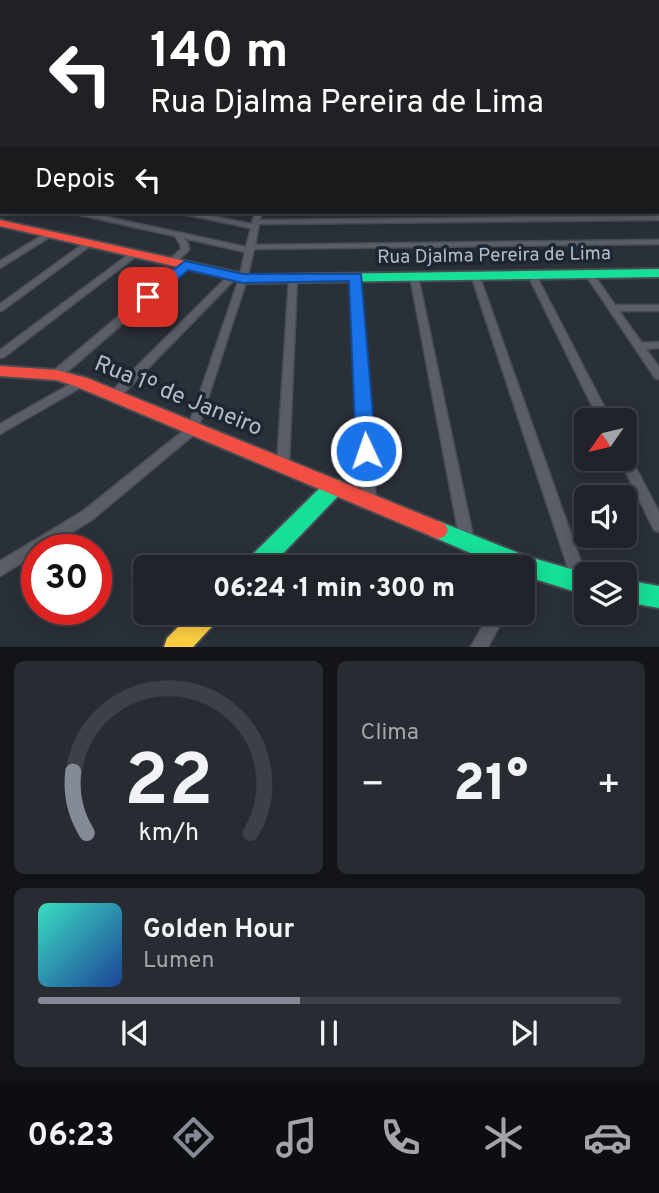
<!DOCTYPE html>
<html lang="pt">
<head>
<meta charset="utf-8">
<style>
  :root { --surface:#20242a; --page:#282c32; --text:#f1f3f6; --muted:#a2a4a8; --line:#3d4147; --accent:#848b96 }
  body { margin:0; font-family:Overpass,sans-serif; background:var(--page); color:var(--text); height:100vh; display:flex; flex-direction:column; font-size:26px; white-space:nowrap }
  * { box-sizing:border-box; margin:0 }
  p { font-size:23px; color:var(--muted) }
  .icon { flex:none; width:38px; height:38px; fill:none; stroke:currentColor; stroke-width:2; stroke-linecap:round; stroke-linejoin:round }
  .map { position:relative; height:647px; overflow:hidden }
  .sheet { display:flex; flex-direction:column; gap:14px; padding:14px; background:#121417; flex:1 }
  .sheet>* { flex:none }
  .guide { position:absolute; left:0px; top:0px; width:660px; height:214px; box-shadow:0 4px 18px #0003,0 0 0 2px var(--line); background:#202124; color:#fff; overflow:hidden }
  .needle { width:46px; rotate:236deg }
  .tools { position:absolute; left:574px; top:408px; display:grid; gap:14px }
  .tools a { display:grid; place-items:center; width:63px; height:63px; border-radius:10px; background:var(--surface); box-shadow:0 4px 18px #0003,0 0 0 2px var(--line); font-size:35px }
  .speed { position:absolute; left:21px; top:534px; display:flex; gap:14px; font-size:35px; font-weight:700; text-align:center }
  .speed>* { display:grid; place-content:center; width:91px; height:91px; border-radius:50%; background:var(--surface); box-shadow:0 4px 18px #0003,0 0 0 2px var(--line); line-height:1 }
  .speed .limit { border:10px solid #d22; background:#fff; color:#111 }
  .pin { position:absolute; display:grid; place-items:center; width:60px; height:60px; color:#fff; margin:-30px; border-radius:14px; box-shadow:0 4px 10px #0006 }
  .me { position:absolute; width:77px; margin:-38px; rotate:357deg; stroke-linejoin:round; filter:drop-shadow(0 0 5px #0008) }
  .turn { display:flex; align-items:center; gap:24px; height:147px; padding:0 35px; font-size:32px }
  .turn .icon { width:91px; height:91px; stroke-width:2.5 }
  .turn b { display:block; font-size:49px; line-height:60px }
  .then { display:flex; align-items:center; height:66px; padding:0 35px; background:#0003; gap:14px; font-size:26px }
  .big { font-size:52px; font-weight:800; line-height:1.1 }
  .sheet .card { flex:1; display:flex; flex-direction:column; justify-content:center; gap:10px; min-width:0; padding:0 24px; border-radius:10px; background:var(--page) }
  .sheet .dial { align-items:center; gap:0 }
  .dial svg { height:182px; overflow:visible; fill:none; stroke:var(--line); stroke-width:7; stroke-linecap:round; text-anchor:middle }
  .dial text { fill:var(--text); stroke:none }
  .song { display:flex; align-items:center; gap:21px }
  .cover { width:84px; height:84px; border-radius:10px; background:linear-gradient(135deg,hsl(170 70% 55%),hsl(220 70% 35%)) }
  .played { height:7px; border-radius:4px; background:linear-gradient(90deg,var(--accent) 45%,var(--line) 45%) }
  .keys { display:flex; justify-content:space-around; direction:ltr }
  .heat { display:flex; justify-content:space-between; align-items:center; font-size:38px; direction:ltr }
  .sheet .tiles { flex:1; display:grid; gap:14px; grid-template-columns:1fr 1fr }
  .card:last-child { grid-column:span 2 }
  .trip { position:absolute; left:133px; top:555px; width:402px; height:70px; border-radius:10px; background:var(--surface); box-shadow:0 4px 18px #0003,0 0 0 2px var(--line); font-weight:800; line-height:70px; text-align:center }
  .menu { display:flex; height:112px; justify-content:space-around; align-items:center; background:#0d0e11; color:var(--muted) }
  .menu .icon { width:49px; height:49px }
  .menu .selected { color:var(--accent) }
  .menu b { font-size:32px; color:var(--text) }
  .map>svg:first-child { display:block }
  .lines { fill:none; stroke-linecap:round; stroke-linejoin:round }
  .street-casing { stroke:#484c53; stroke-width:3 }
  .fast-casing { stroke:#484c53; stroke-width:4 }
  .slow-casing { stroke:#484c53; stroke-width:4 }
  .jam-casing { stroke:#484c53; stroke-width:4 }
  .street { fill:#5a5e66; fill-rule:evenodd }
  .fast { fill:#16e098; fill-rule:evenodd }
  .slow { fill:#ffcf43; fill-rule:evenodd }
  .jam { fill:#f24e42; fill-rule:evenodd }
  .route { fill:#1a73e8; stroke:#114b97; stroke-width:2 }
  .labels { text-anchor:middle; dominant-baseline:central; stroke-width:7; stroke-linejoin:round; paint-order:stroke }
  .street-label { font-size:19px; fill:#b4bcc9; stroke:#1d2633 }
  .near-street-label { font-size:23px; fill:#b4bcc9; stroke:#1d2633 }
</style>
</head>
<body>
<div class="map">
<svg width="659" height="647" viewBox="0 0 659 647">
  <rect width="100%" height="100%" fill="#2a3038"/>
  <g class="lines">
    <g class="street-casing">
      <path id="street" d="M 0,90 L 2,90 L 2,92 L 0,92 Z
        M 658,96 L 659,96 L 659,98 L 658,98 Z
        M 2,148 L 2,152 L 0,153 L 0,149 Z
        M 658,159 L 659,159 L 659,164 L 658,164 Z
        M 658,176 L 659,176 L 659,180 L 658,180 Z
        M 658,194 L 659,194 L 659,198 L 658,198 Z
        M 0,200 L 2,200 L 2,205 L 0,205 Z
        M 72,212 L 84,212 L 246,247 L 251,228 L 182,214 L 178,212 L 191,212 L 252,224 L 255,212 L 262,212 L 260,220 L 659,216 L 659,220 L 259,224 L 255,245 L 659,240 L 659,244 L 254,249 L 247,279 L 197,432 L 93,519 L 44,550 L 37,550 L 37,554 L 0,576 L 0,561 L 83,511 L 188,427 L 239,279 L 245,252 L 184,238 L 188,244 L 189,250 L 174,264 L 171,264 L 167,262 L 181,249 L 180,244 L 175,236 L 75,214 Z
        M 46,233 L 49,233 L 53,235 L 0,268 L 0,261 Z
        M 87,241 L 90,241 L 94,243 L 3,310 L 0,311 L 0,304 Z
        M 132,252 L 138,252 L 139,254 L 4,357 L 0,358 L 0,350 Z
        M 185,262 L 188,263 L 189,265 L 188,267 L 60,378 L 52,378 L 51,375 L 52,372 L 182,263 Z
        M 589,271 L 592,272 L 615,305 L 659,305 L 659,311 L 619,311 L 642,343 L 659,342 L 659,348 L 646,349 L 659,367 L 659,379 L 655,378 L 585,274 Z
        M 475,272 L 479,275 L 586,576 L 586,588 L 581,590 L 576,588 L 573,583 L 471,275 Z
        M 532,272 L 536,275 L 611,420 L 599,420 L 528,275 Z
        M 233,273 L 236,274 L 237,276 L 236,278 L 119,398 L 111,398 L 109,395 L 111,392 L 230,274 Z
        M 414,273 L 418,276 L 474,541 L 472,546 L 467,547 L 462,546 L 460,541 L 410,276 Z
        M 356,274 L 360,277 L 376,501 L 374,505 L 369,507 L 364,505 L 362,501 L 352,277 Z
        M 293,275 L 297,278 L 289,464 L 287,468 L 283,469 L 279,468 L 277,464 L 289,278 Z
        M 81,378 L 85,379 L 86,382 L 85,385 L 0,434 L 0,424 Z
        M 625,453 L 629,455 L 659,512 L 659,532 L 654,530 L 619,458 L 625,458 Z
        M 490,612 L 507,612 L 488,647 L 471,647 Z"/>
    </g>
    <g class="fast-casing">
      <path id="fast" d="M 0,107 L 2,107 L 2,111 L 0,111 Z
        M 659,269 L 659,277 L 248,283 L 242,279 L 248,275 Z
        M 334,479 L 341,481 L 344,487 L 341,493 L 270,567 L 244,567 L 247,560 L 327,481 Z
        M 438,521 L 526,556 L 588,574 L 586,595 L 525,576 L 523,567 L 503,567 L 431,536 L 428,530 L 431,524 Z
        M 625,580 L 659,586 L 659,608 L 625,602 Z"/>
    </g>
    <g class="slow-casing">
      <path id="slow" d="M 193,612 L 221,612 L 218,620 L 193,647 L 164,647 L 167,638 Z"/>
    </g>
    <g class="jam-casing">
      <path id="jam" d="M 0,220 L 248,275 L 254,279 L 248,283 L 0,226 Z
        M 0,366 L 56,370 L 87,378 L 445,524 L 448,530 L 445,536 L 438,539 L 75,386 L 56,380 L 0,376 Z"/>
    </g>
    <use href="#street" class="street"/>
    <use href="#fast" class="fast"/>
    <use href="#slow" class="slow"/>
    <use href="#jam" class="jam"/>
  </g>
  <linearGradient id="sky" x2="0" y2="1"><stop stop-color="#171a1f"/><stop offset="0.48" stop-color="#444e5e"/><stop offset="1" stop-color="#444e5e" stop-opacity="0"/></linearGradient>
  <rect width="659" height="176" fill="url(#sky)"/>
  <path class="route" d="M 185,261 L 243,274 L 361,274 L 376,451 L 373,457 L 366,459 L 359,457 L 356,451 L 349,281 L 243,283 L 188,270 L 153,300 L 143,300 L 141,297 L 143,293 Z"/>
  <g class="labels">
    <g class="street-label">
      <text transform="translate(494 256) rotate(-1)">Rua Djalma Pereira de Lima</text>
    </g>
    <g class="near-street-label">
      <text transform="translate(178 397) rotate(22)">Rua 1º de Janeiro</text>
    </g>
  </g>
</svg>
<div class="tools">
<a><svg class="needle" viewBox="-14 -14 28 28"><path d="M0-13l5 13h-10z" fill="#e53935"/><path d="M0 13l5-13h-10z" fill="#a2a4a8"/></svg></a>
<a><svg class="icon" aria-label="sound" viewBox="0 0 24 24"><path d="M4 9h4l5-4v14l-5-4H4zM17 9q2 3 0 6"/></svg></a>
<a><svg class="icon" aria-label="layers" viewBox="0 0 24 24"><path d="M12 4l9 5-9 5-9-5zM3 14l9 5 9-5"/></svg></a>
</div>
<div class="speed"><div class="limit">30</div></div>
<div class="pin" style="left:148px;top:297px;background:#d93025"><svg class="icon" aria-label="arrive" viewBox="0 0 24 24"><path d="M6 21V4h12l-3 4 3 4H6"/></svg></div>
<svg class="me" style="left:366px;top:451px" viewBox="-20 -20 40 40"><circle r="17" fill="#1a73e8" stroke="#fff" stroke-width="3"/><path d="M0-11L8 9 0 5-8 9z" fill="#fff"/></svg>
<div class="trip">06:24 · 1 min · 300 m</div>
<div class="guide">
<div class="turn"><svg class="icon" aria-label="left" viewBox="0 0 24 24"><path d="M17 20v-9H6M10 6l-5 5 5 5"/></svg><div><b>140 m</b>Rua Djalma Pereira de Lima</div></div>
<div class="then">Depois<svg class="icon" aria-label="left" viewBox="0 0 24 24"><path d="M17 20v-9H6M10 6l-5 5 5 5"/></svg></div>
</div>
</div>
<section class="sheet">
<div class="tiles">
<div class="card dial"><svg viewBox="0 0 100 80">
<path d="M14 69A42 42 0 1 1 86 69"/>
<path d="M14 69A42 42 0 0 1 8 42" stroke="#848b96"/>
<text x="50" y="56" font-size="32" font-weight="700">22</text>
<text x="50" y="72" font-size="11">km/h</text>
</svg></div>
<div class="card"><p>Clima</p>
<div class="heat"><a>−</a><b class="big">21°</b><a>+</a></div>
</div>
<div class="card">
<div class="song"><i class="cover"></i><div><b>Golden Hour</b><p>Lumen</p></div></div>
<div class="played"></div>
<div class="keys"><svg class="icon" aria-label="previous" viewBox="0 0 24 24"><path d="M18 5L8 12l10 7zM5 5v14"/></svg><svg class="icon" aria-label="pause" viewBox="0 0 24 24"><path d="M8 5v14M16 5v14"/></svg><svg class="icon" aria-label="next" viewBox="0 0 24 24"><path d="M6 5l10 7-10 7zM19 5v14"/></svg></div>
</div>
</div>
</section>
<nav class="menu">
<b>06:23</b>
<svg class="icon selected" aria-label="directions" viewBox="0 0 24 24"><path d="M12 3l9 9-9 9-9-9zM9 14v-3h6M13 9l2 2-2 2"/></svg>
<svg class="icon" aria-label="music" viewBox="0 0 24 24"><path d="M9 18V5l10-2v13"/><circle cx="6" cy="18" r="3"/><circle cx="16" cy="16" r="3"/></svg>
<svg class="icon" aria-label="phone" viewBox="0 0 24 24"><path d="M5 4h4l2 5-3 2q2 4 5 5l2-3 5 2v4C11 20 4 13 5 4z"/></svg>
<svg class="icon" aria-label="climate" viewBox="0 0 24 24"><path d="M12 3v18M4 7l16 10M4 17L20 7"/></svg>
<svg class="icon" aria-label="car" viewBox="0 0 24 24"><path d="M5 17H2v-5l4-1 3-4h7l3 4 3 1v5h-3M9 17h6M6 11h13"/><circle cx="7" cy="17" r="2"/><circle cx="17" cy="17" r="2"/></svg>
</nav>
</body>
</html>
